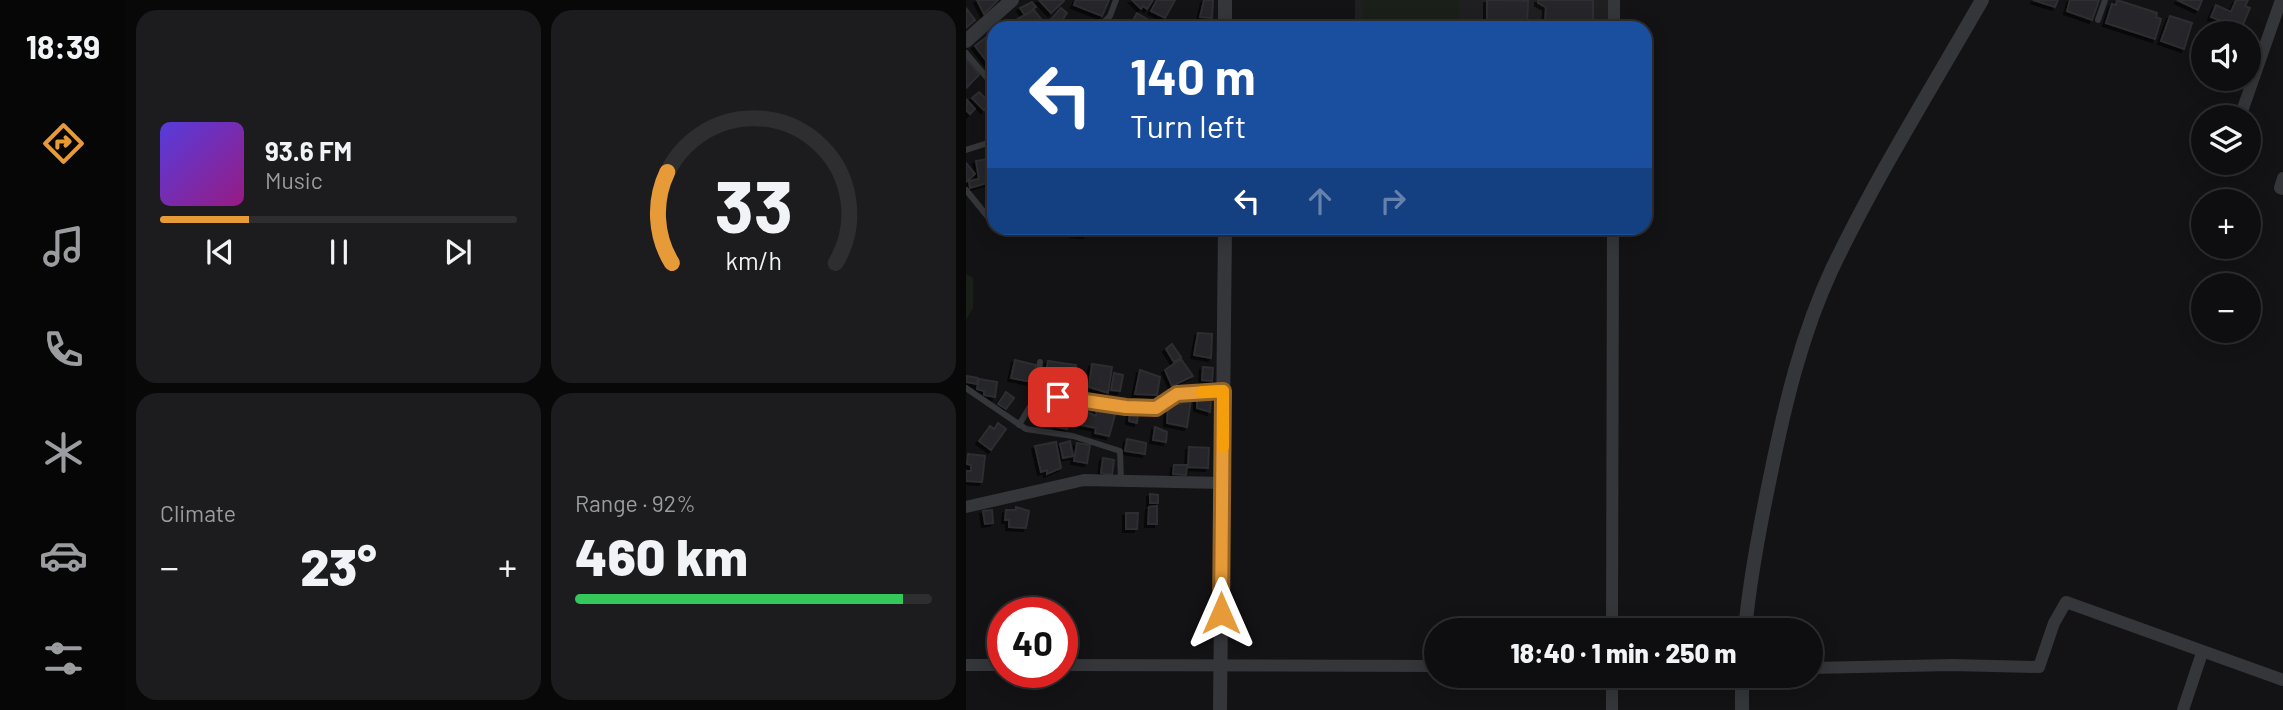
<!DOCTYPE html>
<html lang="en">
<head>
<meta charset="utf-8">
<style>
  :root { --surface:#0e0e10; --page:#1c1c1e; --text:#f1f3f6; --muted:#9b9c9f; --line:#2e2e30; --accent:#e79a38 }
  body { margin:0; font-family:Barlow,sans-serif; background:var(--page); color:var(--text); height:100vh; display:flex; flex-direction:column; font-size:26px; white-space:nowrap }
  * { box-sizing:border-box; margin:0 }
  p { font-size:23px; color:var(--muted) }
  .icon { flex:none; width:38px; height:38px; fill:none; stroke:currentColor; stroke-width:2; stroke-linecap:round; stroke-linejoin:round }
  .map { position:relative; flex:1; overflow:hidden }
  .details { display:flex; flex-direction:column; gap:10px; padding:10px; background:#080809; width:840px }
  .details>* { flex:none }
  .hud { position:absolute; left:21px; top:21px; width:665px; height:214px; border-radius:21px; box-shadow:0 4px 18px #0003,0 0 0 2px var(--line); background:#1a4fa0; color:#fff; overflow:hidden }
  .buttons { position:absolute; left:1225px; top:21px; display:grid; gap:14px }
  .buttons a { display:grid; place-items:center; width:70px; height:70px; border-radius:50%; background:var(--surface); box-shadow:0 4px 18px #0003,0 0 0 2px var(--line); font-size:35px }
  .speed { position:absolute; left:21px; top:597px; display:flex; gap:14px; font-size:35px; font-weight:700; text-align:center }
  .speed>* { display:grid; place-content:center; width:91px; height:91px; border-radius:50%; background:var(--surface); box-shadow:0 4px 18px #0003,0 0 0 2px var(--line); line-height:1 }
  .speed .limit { border:10px solid #d22; background:#fff; color:#111 }
  .pin { position:absolute; display:grid; place-items:center; width:60px; height:60px; color:#fff; margin:-30px; border-radius:14px; box-shadow:0 4px 10px #0006 }
  .me { position:absolute; width:77px; margin:-38px; rotate:0deg; stroke-linejoin:round; filter:drop-shadow(0 0 5px #0008) }
  .turn { display:flex; align-items:center; gap:24px; height:147px; padding:0 28px; font-size:32px }
  .turn .icon { width:91px; height:91px; stroke-width:2.5 }
  .turn b { display:block; font-size:49px; line-height:60px }
  .lanes { display:flex; align-items:center; height:66px; padding:0 28px; background:#0003; justify-content:center; gap:35px; direction:ltr }
  .lanes .off { opacity:.35 }
  .big { font-size:52px; font-weight:800; line-height:1.1 }
  .details .tile { flex:1; display:flex; flex-direction:column; justify-content:center; gap:10px; min-width:0; padding:0 24px; border-radius:21px; background:var(--page) }
  .details .dial { align-items:center; gap:0 }
  .dial svg { height:182px; overflow:visible; fill:none; stroke:var(--line); stroke-width:7; stroke-linecap:round; text-anchor:middle }
  .dial text { fill:var(--text); stroke:none }
  .song { display:flex; align-items:center; gap:21px }
  .cover { width:84px; height:84px; border-radius:10px; background:linear-gradient(135deg,hsl(250 70% 55%),hsl(310 70% 35%)) }
  .played { height:7px; border-radius:4px; background:linear-gradient(90deg,var(--accent) 25%,var(--line) 25%) }
  .keys { display:flex; justify-content:space-around; direction:ltr }
  .heat { display:flex; justify-content:space-between; align-items:center; font-size:38px; direction:ltr }
  .charge { height:10px; border-radius:5px; background:linear-gradient(90deg,#34c759 92%,var(--line) 0) }
  .details .tiles { flex:1; display:grid; gap:10px; grid-template-columns:repeat(2,1fr) }
  .trip { position:absolute; left:458px; top:618px; width:399px; height:70px; border-radius:35px; background:var(--surface); box-shadow:0 4px 18px #0003,0 0 0 2px var(--line); font-weight:800; line-height:70px; text-align:center }
  main { display:flex; flex:1; min-height:0 }
  .dock { display:flex; flex-direction:column; width:126px; justify-content:space-around; align-items:center; background:#060606; color:var(--muted) }
  .dock .icon { width:49px; height:49px }
  .dock .on { color:var(--accent) }
  .dock b { font-size:32px; color:var(--text) }
  .map>svg:first-child { display:block }
  .built { fill:#1f1f22 }
  .green { fill:#1a1f1a }
  .building { fill:#262629; stroke:#2d2e31; stroke-width:2; filter:url(#shadow) }
  .lines { fill:none; stroke-linecap:round; stroke-linejoin:round }
  .service { stroke:#34363a; stroke-width:6 }
  .minor { stroke:#34363a; stroke-width:12 }
  .tertiary { stroke:#34363a; stroke-width:14 }
  .route-casing { stroke:#966424; stroke-width:18 }
  .route { stroke:#e79a38; stroke-width:12 }
  .slow { stroke:#f59e0b; stroke-width:12 }
</style>
</head>
<body>
<main>
<nav class="dock">
<b>18:39</b>
<svg class="icon on" aria-label="directions" viewBox="0 0 24 24"><path d="M12 3l9 9-9 9-9-9zM9 14v-3h6M13 9l2 2-2 2"/></svg>
<svg class="icon" aria-label="music" viewBox="0 0 24 24"><path d="M9 18V5l10-2v13"/><circle cx="6" cy="18" r="3"/><circle cx="16" cy="16" r="3"/></svg>
<svg class="icon" aria-label="phone" viewBox="0 0 24 24"><path d="M5 4h4l2 5-3 2q2 4 5 5l2-3 5 2v4C11 20 4 13 5 4z"/></svg>
<svg class="icon" aria-label="climate" viewBox="0 0 24 24"><path d="M12 3v18M4 7l16 10M4 17L20 7"/></svg>
<svg class="icon" aria-label="car" viewBox="0 0 24 24"><path d="M5 17H2v-5l4-1 3-4h7l3 4 3 1v5h-3M9 17h6M6 11h13"/><circle cx="7" cy="17" r="2"/><circle cx="17" cy="17" r="2"/></svg>
<svg class="icon" aria-label="filters" viewBox="0 0 24 24"><path d="M4 7h16M4 17h16"/><circle cx="9" cy="7" r="2"/><circle cx="15" cy="17" r="2"/></svg>
</nav>
<section class="details">
<div class="tiles">
<div class="tile">
<div class="song"><i class="cover"></i><div><b>93.6 FM</b><p>Music</p></div></div>
<div class="played"></div>
<div class="keys"><svg class="icon" aria-label="previous" viewBox="0 0 24 24"><path d="M18 5L8 12l10 7zM5 5v14"/></svg><svg class="icon" aria-label="pause" viewBox="0 0 24 24"><path d="M8 5v14M16 5v14"/></svg><svg class="icon" aria-label="next" viewBox="0 0 24 24"><path d="M6 5l10 7-10 7zM19 5v14"/></svg></div>
</div>
<div class="tile dial"><svg viewBox="0 0 100 80">
<path d="M14 69A42 42 0 1 1 86 69"/>
<path d="M14 69A42 42 0 0 1 12 29" stroke="#e79a38"/>
<text x="50" y="56" font-size="32" font-weight="700">33</text>
<text x="50" y="72" font-size="11">km/h</text>
</svg></div>
<div class="tile"><p>Climate</p>
<div class="heat"><a>−</a><b class="big">23°</b><a>+</a></div>
</div>
<div class="tile"><p>Range · 92%</p><b class="big">460 km</b><div class="charge"></div></div>
</div>
</section>
<div class="map">
<svg width="1317" height="710" viewBox="0 0 1317 710">
  <defs>
    <filter id="shadow"><feDropShadow dx="-3" dy="3" stdDeviation="0" flood-color="#0009"/></filter>
  </defs>
  <rect width="100%" height="100%" fill="#131315"/>
  <path class="built" d="M 389,0 L 643,0 L 642,28 L 389,28 Z"/>
  <path class="green" d="M 396,0 L 493,0 L 493,28 L 396,28 Z
    M 0,274 L 7,278 L 7,308 L 0,320 Z"/>
  <path class="building" d="M 11,0 L 32,0 L 18,14 Z
    M 73,0 L 97,0 L 98,1 L 85,13 Z
    M 110,0 L 143,0 L 136,16 L 108,5 Z
    M 166,0 L 187,0 L 181,9 L 177,6 L 175,9 Z
    M 191,0 L 209,0 L 199,18 L 185,11 Z
    M 238,0 L 247,0 L 246,18 L 234,17 Z
    M 521,0 L 562,1 L 561,23 L 579,24 L 580,7 L 572,3 L 572,0 L 627,0 L 627,25 L 543,28 L 543,25 L 537,24 L 537,28 L 521,28 Z
    M 1067,0 L 1092,0 L 1089,7 Z
    M 1104,0 L 1133,0 L 1126,20 L 1101,11 Z
    M 1151,0 L 1191,13 L 1190,17 L 1195,19 L 1189,39 L 1140,23 L 1146,4 L 1150,5 Z
    M 1211,0 L 1236,0 L 1232,10 Z
    M 1270,0 L 1282,0 L 1279,6 L 1284,8 L 1275,29 L 1245,17 L 1250,5 L 1265,12 Z
    M 66,2 L 70,7 L 59,15 L 54,8 Z
    M 0,8 L 9,20 L 0,28 Z
    M 95,8 L 101,13 L 91,28 L 85,28 L 80,25 Z
    M 68,10 L 82,28 L 56,28 L 50,20 Z
    M 171,13 L 181,19 L 180,28 L 162,28 Z
    M 1204,16 L 1226,23 L 1218,49 L 1195,41 Z
    M 26,33 L 28,65 L 25,67 L 9,46 Z
    M 0,58 L 13,75 L 0,88 Z
    M 13,92 L 24,103 L 18,110 L 6,98 Z
    M 1,100 L 9,109 L 4,114 L 0,110 Z
    M 28,158 L 28,181 L 4,188 L 3,181 L 13,179 L 10,161 Z
    M 0,163 L 9,174 L 0,182 Z
    M 107,228 L 120,228 L 120,235 L 107,234 Z
    M 232,333 L 246,334 L 245,358 L 228,355 Z
    M 206,344 L 215,357 L 208,362 L 200,349 Z
    M 215,359 L 227,376 L 206,386 L 199,370 Z
    M 49,360 L 70,365 L 66,382 L 45,378 Z
    M 82,361 L 110,365 L 102,390 L 89,388 L 90,384 L 78,382 Z
    M 126,364 L 146,367 L 142,393 L 123,387 Z
    M 237,367 L 247,368 L 246,381 L 236,380 Z
    M 174,370 L 194,377 L 191,395 L 169,394 Z
    M 148,373 L 157,375 L 154,391 L 145,390 Z
    M 1,376 L 12,378 L 11,384 L 0,382 Z
    M 13,379 L 31,382 L 29,397 L 18,395 L 18,391 L 11,389 Z
    M 106,379 L 113,380 L 111,393 L 104,392 Z
    M 40,392 L 48,398 L 40,409 L 32,404 Z
    M 231,398 L 245,399 L 244,412 L 231,408 Z
    M 215,400 L 225,400 L 221,427 L 201,423 L 202,404 L 215,404 Z
    M 96,402 L 107,404 L 101,429 L 91,427 Z
    M 108,406 L 130,416 L 131,409 L 150,411 L 143,436 L 129,433 L 130,428 L 105,423 Z
    M 164,412 L 172,413 L 171,423 L 163,421 Z
    M 32,423 L 40,429 L 25,450 L 13,441 L 24,426 L 28,429 Z
    M 189,427 L 201,432 L 200,442 L 187,440 Z
    M 161,439 L 180,443 L 179,454 L 159,451 Z
    M 104,441 L 107,456 L 97,458 L 94,444 Z
    M 90,442 L 95,468 L 81,474 L 81,470 L 75,472 L 69,446 Z
    M 111,443 L 124,445 L 121,463 L 108,461 Z
    M 223,447 L 243,448 L 242,468 L 222,467 Z
    M 2,454 L 19,456 L 16,482 L 0,481 L 0,471 L 5,471 L 5,465 L 1,464 Z
    M 137,458 L 148,460 L 146,475 L 135,473 Z
    M 208,465 L 221,465 L 220,475 L 207,474 Z
    M 184,494 L 192,495 L 192,503 L 184,503 Z
    M 191,506 L 191,524 L 182,524 L 183,507 Z
    M 50,507 L 63,511 L 60,528 L 43,527 L 43,520 L 39,520 L 40,510 L 50,510 Z
    M 26,510 L 27,523 L 19,524 L 17,511 Z
    M 160,513 L 172,513 L 171,529 L 160,529 Z"/>
  <g class="lines">
    <path class="service" d="M 1132,20 L 1139,0
      M 132,28 L 144,16 L 150,0
      M 0,53 L 28,86
      M 0,150 L 28,141
      M 0,190 L 22,217 L 28,216
      M 0,388 L 60,429 L 107,436 L 154,451 L 155,481
      M 69,398 L 92,397 L 160,407 L 189,407 L 211,394 L 255,391
      M 53,425 L 69,398 L 74,362"/>
    <path class="minor" d="M 648,28 L 648,0
      M 1274,117 L 1315,0
      M 1257,167 L 1259,163
      M 1317,178 L 1314,188 L 1317,189
      M 0,507 L 118,480 L 256,483
      M 646,630 L 647,228
      M 0,665 L 37,665
      M 96,665 L 471,666
      M 845,668 L 986,665 L 1073,667 L 1088,623 L 1100,602 L 1317,680
      M 646,676 L 646,710
      M 1217,710 L 1236,653"/>
    <path class="tertiary" d="M 259,28 L 259,0
      M 0,41 L 46,0
      M 779,630 C 784,577 794,525 805,473 C 819,404 836,333 866,269 C 910,177 965,89 1016,0
      M 776,676 L 776,710
      M 254,710 L 259,228"/>
  </g>
  <g class="lines">
    <g class="route-casing">
      <path id="route" d="M 92,397 L 160,407 L 190,408 L 211,394 L 257,391 L 255,613"/>
    </g>
    <use href="#route" class="route"/>
    <path class="slow" d="M 236,392 L 257,391 L 257,447"/>
  </g>
</svg>
<div class="buttons">
<a><svg class="icon" aria-label="sound" viewBox="0 0 24 24"><path d="M4 9h4l5-4v14l-5-4H4zM17 9q2 3 0 6"/></svg></a>
<a><svg class="icon" aria-label="layers" viewBox="0 0 24 24"><path d="M12 4l9 5-9 5-9-5zM3 14l9 5 9-5"/></svg></a>
<a>+</a>
<a>−</a>
</div>
<div class="speed"><div class="limit">40</div></div>
<div class="pin" style="left:92px;top:397px;background:#d93025"><svg class="icon" aria-label="arrive" viewBox="0 0 24 24"><path d="M6 21V4h12l-3 4 3 4H6"/></svg></div>
<svg class="me" style="left:255px;top:613px" viewBox="-20 -20 40 40"><path d="M0-17L14 15 0 8-14 15z" fill="#e79a38" stroke="#fff" stroke-width="4"/></svg>
<div class="trip">18:40 · 1 min · 250 m</div>
<div class="hud">
<div class="turn"><svg class="icon" aria-label="left" viewBox="0 0 24 24"><path d="M17 20v-9H6M10 6l-5 5 5 5"/></svg><div><b>140 m</b>Turn left</div></div>
<div class="lanes"><svg class="icon" aria-label="left" viewBox="0 0 24 24"><path d="M17 20v-9H6M10 6l-5 5 5 5"/></svg><svg class="icon off" aria-label="ahead" viewBox="0 0 24 24"><path d="M12 20V5M6 11l6-6 6 6"/></svg><svg class="icon off" aria-label="right" viewBox="0 0 24 24"><path d="M7 20v-9h11M14 6l5 5-5 5"/></svg></div>
</div>
</div>
</main>
</body>
</html>
